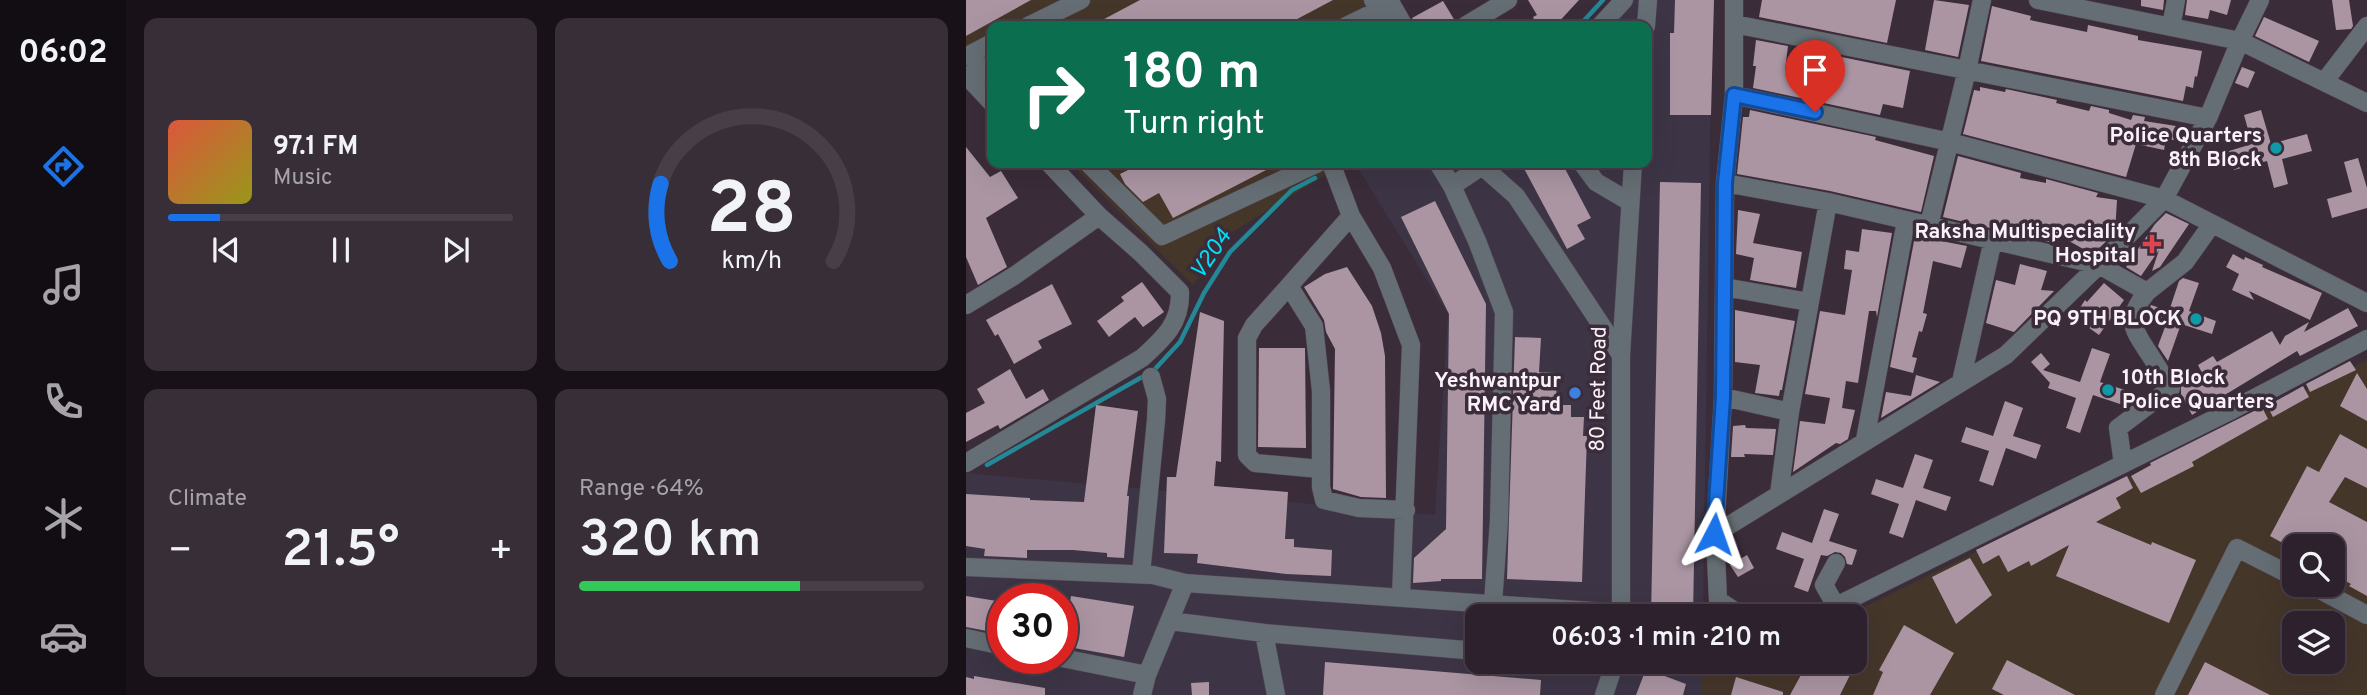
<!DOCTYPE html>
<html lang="en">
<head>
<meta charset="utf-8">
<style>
  :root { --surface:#2c212c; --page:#382e38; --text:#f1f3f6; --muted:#a6a3a9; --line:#483e48; --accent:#1a73e8 }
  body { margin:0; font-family:Overpass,sans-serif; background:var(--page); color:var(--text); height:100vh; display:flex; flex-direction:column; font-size:26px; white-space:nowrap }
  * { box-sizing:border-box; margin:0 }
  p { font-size:23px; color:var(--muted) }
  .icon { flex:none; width:38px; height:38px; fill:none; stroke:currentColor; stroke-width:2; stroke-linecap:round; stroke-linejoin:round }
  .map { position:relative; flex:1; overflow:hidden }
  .side { display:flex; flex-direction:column; gap:18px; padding:18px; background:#181218; width:840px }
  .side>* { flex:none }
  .banner { position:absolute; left:21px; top:21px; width:665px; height:147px; border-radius:14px; box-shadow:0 7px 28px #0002,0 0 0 2px var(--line); background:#0b6e4f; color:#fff; overflow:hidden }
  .controls { position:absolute; left:1316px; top:534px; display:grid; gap:14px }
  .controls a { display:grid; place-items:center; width:63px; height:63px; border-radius:14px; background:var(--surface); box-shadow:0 7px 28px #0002,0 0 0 2px var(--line); font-size:35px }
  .speed { position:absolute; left:21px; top:583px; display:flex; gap:14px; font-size:35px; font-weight:700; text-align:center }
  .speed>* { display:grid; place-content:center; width:91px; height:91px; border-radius:50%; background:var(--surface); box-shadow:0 7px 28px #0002,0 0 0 2px var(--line); line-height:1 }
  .speed .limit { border:10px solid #d22; background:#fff; color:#111 }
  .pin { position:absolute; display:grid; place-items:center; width:60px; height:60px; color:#fff; margin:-72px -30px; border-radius:50% 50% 50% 0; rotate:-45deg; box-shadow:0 0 7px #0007 }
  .pin .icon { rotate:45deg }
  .me { position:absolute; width:77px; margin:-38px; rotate:4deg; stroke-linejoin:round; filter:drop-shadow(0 0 5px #0008) }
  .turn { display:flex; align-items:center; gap:24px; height:147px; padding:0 21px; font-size:32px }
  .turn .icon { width:91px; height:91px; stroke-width:2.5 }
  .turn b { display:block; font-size:49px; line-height:60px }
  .big { font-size:52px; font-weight:600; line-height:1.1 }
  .side .widget { flex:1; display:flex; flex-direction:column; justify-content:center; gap:10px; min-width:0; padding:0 24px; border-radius:14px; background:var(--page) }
  .side .dial { align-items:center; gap:0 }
  .dial svg { height:182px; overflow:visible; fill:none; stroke:var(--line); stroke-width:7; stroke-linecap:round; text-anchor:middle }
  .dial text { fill:var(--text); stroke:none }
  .song { display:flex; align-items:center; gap:21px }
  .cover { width:84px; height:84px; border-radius:10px; background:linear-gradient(135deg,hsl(10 70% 55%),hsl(60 70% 35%)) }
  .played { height:7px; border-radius:4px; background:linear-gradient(90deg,var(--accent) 15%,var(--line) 15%) }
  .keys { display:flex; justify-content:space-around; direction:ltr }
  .heat { display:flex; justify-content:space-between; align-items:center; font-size:38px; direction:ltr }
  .charge { height:10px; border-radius:5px; background:linear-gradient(90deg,#34c759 64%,var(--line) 0) }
  .side .tiles { flex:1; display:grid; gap:18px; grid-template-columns:repeat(2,1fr) }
  .trip { position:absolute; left:499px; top:604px; width:402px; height:70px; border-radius:14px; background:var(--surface); box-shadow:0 7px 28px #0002,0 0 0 2px var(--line); font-weight:600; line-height:70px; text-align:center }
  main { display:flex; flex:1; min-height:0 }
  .tabs { display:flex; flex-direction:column; width:126px; justify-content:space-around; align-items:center; background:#120d12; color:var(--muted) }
  .tabs .icon { width:49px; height:49px }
  .tabs .active { color:var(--accent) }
  .tabs b { font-size:32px; color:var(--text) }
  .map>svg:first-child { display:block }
  .commercial { fill:#3d3546; fill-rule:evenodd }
  .industrial { fill:#45362a; fill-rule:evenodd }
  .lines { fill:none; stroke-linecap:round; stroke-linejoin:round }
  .stream { stroke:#248897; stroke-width:4.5 }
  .building { fill:#ab95a3 }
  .minor-casing { stroke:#564855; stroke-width:19 }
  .tertiary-casing { stroke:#564855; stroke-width:19 }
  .minor { stroke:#656e74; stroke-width:18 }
  .tertiary { stroke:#656e74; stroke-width:18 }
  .route-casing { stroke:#114b97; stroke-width:18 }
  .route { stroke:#1a73e8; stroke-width:12 }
  .culture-dot { fill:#0f9aa8; stroke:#3b2c3a; stroke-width:2.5 }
  .health-dot { fill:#e0444e; stroke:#3b2c3a; stroke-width:2.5 }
  .shop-dot { fill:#3f7fe0; stroke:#3b2c3a; stroke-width:2.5 }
  .labels { text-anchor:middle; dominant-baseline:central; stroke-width:7; stroke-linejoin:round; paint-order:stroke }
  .poi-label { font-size:21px; font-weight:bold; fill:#fbf1fa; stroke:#3b2c3a; text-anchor:end }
  .street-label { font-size:21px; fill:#fbf1fa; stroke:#3b2c3a }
  .water-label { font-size:23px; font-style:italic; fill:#00def8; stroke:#3b2c3a }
</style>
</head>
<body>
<main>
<nav class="tabs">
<b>06:02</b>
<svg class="icon active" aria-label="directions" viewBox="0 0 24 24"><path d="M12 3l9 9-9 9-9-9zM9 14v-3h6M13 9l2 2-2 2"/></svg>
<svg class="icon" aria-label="music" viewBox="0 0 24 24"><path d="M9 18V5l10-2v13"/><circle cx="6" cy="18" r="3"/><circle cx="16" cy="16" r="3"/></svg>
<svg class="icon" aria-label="phone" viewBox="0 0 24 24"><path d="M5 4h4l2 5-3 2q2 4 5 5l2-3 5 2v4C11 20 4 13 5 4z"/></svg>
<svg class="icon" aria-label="climate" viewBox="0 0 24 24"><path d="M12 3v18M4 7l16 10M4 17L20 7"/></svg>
<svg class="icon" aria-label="car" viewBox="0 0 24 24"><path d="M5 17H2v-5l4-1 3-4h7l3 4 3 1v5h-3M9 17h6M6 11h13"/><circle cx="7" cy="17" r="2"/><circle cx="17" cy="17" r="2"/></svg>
</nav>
<section class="side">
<div class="tiles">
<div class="widget">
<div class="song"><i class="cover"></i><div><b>97.1 FM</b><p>Music</p></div></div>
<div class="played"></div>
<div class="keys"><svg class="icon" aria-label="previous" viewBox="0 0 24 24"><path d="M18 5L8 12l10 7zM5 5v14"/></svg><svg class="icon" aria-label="pause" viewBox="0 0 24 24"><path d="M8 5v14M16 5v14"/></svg><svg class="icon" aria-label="next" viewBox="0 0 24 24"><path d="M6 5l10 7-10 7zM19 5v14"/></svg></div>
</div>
<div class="widget dial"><svg viewBox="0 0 100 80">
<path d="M14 69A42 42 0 1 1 86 69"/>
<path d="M14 69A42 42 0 0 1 10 35" stroke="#1a73e8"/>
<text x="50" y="56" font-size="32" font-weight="700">28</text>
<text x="50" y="72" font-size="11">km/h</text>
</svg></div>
<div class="widget"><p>Climate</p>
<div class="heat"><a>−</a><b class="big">21.5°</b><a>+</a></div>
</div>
<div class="widget"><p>Range · 64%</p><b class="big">320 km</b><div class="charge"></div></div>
</div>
</section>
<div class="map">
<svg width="1401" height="695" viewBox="0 0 1401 695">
  <rect width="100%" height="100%" fill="#3b2c3a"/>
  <path class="commercial" d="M 647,0 L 746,0 L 737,616 L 511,616 L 511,662 L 736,662 L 736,695 L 0,695 L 0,473 L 469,515 L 482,314 L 392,168 L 407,163 L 681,163 L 681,26 L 622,26 ZM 37,598 L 96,598 L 96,658 L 37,658 Z"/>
  <path class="industrial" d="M 0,0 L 397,0 L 410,26 L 26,26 L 26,85 L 0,59 Z
    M 104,163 L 379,163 L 260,236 L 227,285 Z
    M 1401,360 L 1401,695 L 736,695 L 736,662 L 889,662 L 889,616 L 880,616 ZM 1328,546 L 1367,546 L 1367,584 L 1328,584 ZM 1328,623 L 1367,623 L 1367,662 L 1328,662 Z"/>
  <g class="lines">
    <path class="stream" d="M 613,26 L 637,0
      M 190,368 L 214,342 L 238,293 L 264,252 L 326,190 L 349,178
      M 21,465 L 176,377"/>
  </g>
  <path class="building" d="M 0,0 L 65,0 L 0,36 Z
    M 174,0 L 367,0 L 318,26 L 125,26 Z
    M 562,0 L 613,0 L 589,26 L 571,26 L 567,17 L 571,15 Z
    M 709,0 L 748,0 L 745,115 L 704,115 L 704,33 L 708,33 Z
    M 796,0 L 930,0 L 921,43 L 793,17 Z
    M 968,0 L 1003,5 L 992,57 L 959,50 Z
    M 1175,0 L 1198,0 L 1197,10 L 1175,6 Z
    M 1221,0 L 1265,0 L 1261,15 L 1244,10 L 1242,19 L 1219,15 Z
    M 1366,0 L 1383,0 L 1387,26 L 1385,29 L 1370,30 Z
    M 477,1 L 489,21 L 488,26 L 449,26 L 446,18 Z
    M 1026,6 L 1065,16 L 1064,20 L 1121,32 L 1122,25 L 1172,36 L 1172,40 L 1236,51 L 1231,77 L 1229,76 L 1227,88 L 1220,86 L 1217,101 L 1015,61 Z
    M 1298,17 L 1353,41 L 1343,62 L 1289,36 Z
    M 790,40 L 822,46 L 819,71 L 858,76 L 861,54 L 944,71 L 937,108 L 917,104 L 914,115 L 787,88 L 790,66 L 787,66 Z
    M 1276,67 L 1289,72 L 1282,88 L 1269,83 Z
    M 1014,87 L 1039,92 L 1040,89 L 1091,100 L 1090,103 L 1123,111 L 1125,106 L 1143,110 L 1143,113 L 1165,120 L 1167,115 L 1179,117 L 1178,121 L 1210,126 L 1208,140 L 1200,139 L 1198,150 L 1170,144 L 1160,177 L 997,134 L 1008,90 L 1014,91 Z
    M 784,110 L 910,137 L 909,140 L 968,156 L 955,212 L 864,191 L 771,174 L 777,117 L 783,117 Z
    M 1295,110 L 1305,144 L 1341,134 L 1346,151 L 1316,159 L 1322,184 L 1308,188 L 1301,161 L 1268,170 L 1263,151 L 1286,144 L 1278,115 Z
    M 0,147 L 24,177 L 35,171 L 52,198 L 20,218 L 41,267 L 12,285 L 0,257 Z
    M 992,156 L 1055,173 L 1054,178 L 1080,183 L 1080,179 L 1132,193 L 1130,197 L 1151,200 L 1149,233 L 1129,252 L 1119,250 L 1096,237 L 1091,243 L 1087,243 L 977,217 Z
    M 1392,158 L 1401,188 L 1401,208 L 1366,218 L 1361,199 L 1386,192 L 1378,162 Z
    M 176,163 L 314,163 L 207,218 L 193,193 L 177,202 L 159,184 L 154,174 Z
    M 555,163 L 596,163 L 625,218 L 611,225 L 619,239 L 601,249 Z
    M 694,182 L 735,183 L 727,616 L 685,616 Z
    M 469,201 L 520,304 L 516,579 L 475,579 L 475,581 L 447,583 L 448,558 L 480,529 L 483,314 L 435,217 Z
    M 772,210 L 794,214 L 787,243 L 836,252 L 830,288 L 784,280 L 788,258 L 770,254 Z
    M 1200,213 L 1223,224 L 1194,267 L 1186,271 L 1193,250 L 1175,276 L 1160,267 L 1189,224 Z
    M 896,229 L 926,233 L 911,317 L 910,311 L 903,311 L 892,383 L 880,381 L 876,408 L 889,410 L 882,439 L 874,444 L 870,443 L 827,472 L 834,421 L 859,424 L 864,398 L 839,394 L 854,311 L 879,315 L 886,270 L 878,269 L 880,250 L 893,252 Z
    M 949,236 L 1001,246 L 995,268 L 967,261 L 957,313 L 961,314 L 956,332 L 953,331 L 946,357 L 951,358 L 947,373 L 924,367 Z
    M 1267,254 L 1278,260 L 1279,257 L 1297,265 L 1296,267 L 1356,293 L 1344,320 L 1283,291 L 1288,300 L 1266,290 L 1273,274 L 1260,267 Z
    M 1054,264 L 1081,271 L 1075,290 L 1088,291 L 1048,332 L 1020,323 L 1030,280 L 1049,285 Z
    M 381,267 L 406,306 L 415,333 L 419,356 L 420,498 L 395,497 L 367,489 L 369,349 L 360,332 L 358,320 L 338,287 L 359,274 Z
    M 1217,278 L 1233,283 L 1223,311 L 1250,321 L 1246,334 L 1215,324 L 1202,361 L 1192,346 L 1199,327 L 1179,319 L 1185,305 L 1203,311 L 1213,281 Z
    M 176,282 L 198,312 L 177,327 L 169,317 L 143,337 L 131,321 L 158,301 L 155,297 Z
    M 1138,283 L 1158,300 L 1133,335 L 1108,317 L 1119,300 L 1121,302 Z
    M 86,284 L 106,324 L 72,341 L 76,348 L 48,364 L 32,334 L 29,336 L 20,320 Z
    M 1382,308 L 1392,326 L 1334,356 L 1331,351 L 1226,415 L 1215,394 L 1215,384 L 1236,373 L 1232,365 L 1247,356 L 1251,362 L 1306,331 L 1314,345 L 1319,336 L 1343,322 L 1338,332 Z
    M 769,310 L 829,321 L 816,390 L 814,390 L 813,396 L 789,393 L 794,365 L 769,362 Z
    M 234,312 L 258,321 L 255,462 L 250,461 L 248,486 L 322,492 L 319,539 L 328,539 L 328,547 L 366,550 L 365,576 L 320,574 L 231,563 L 232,554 L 198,553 L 201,477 L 210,477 Z
    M 549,337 L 575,338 L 573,372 L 591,373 L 590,405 L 605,405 L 605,417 L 618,417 L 617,436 L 621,436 L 616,582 L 541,579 Z
    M 293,348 L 339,348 L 340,448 L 292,447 Z
    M 1126,348 L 1144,354 L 1134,382 L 1162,391 L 1157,405 L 1127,395 L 1114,433 L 1100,428 L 1110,398 L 1082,388 L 1084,383 L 1065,362 L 1075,353 L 1084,364 L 1077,370 L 1114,382 Z
    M 1384,361 L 1390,370 L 1344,392 L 1340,384 Z
    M 44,369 L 60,399 L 77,389 L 83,400 L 34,429 L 32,425 L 0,442 L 0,413 L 19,403 L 11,389 Z
    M 1391,373 L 1401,389 L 1401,421 L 1374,406 Z
    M 950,375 L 974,382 L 915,418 L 920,392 L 945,396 Z
    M 1337,386 L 1343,397 L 1307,417 L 1301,406 Z
    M 1039,401 L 1057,408 L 1047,436 L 1075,445 L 1070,459 L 1040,448 L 1027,486 L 1013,481 L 1023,451 L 995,442 L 1000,427 L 1027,436 Z
    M 130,405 L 172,411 L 161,496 L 163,496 L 158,558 L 141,557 L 141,553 L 107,550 L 61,550 L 61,558 L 18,556 L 19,549 L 0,546 L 0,494 L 64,498 L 64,500 L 118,502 Z
    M 1296,407 L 1302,419 L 1226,462 L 1228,466 L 1175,493 L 1165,476 L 1185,465 L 1184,463 Z
    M 779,425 L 780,428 L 810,429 L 807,455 L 778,454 L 779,457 L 765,457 L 767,426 Z
    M 1374,434 L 1401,449 L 1401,488 L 1379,477 L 1363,502 L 1401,522 L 1401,596 L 1383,586 L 1385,584 L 1367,574 L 1367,546 L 1322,546 L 1304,536 L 1341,466 L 1353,472 Z
    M 949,454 L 967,460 L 957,488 L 985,497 L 980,511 L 950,500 L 937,538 L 923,533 L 933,504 L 905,494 L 910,479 L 937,488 Z
    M 1161,476 L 1167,488 L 1150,498 L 1155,508 L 1130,522 L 1185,545 L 1186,542 L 1230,560 L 1203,623 L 1090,576 L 1103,545 L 1065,566 L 1063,561 L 1042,572 L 1033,555 L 1017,564 L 1010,550 Z
    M 858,509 L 873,514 L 863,541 L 891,550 L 886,565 L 881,564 L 879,557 L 875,553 L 869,552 L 861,556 L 855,555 L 842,592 L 828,587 L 838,559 L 810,549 L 816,532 L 846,543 Z
    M 781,555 L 788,568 L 772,577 L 764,565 Z
    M 1004,558 L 1026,595 L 990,624 L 966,577 Z
    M 0,596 L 37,602 L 37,634 L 0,627 Z
    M 105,596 L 168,606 L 158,657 L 97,646 Z
    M 938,625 L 988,653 L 964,695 L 907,695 L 917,672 L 913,670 Z
    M 1041,660 L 1109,695 L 1038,695 L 1026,689 Z
    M 359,662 L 575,680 L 574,695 L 357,695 Z
    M 842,662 L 868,662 L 886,671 L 874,695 L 824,695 Z
    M 1239,662 L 1304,695 L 1222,695 Z
    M 680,669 L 720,684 L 717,695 L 670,695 Z
    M 8,676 L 79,688 L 79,695 L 0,695 L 0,677 L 8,679 Z
    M 770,677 L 817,692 L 817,695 L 765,695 Z
    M 243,682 L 243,695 L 226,695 L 225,683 Z"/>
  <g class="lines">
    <g class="minor-casing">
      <path id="minor" d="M 407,0 L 422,26
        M 423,0 L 438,26
        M 768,0 L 768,95 L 759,183 L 757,397 L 749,534 L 752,600 L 776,616
        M 1072,0 L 1274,41 L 1401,103
        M 768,24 L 1242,118
        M 62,26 L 115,0
        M 380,26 L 413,10
        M 499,26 L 542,0
        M 634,26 L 658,0
        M 1205,27 L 1210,0
        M 26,43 L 3,55 L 26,76
        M 0,75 L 26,103
        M 1358,82 L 1401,26
        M 768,95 L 984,142 L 1198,199 L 1401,303
        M 122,163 L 196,236 L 352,163
        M 365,163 L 385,216 L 416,268 L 445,345 L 435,596
        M 472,163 L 486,186 L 511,241 L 538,312 L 533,520 L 527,603
        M 616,163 L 630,182 L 664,202
        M 759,183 L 862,202 L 1133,265 L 1181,292 L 1219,262 L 1246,224
        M 486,186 L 516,166 L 550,196 L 655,355
        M 385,216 L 323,286 L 348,326 L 355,391 L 355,487 L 358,500 L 393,508 L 440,510
        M 963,225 L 1001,70 L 1016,0
        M 323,286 L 288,325 L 281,338 L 281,455 L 289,463 L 354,469
        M 758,287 L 843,302
        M 0,305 L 48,276 L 133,216
        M 995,382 L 1027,240
        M 757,397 L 824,412
        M 899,440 L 940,221
        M 0,463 L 176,358 C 198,338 215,323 214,292 L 175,253 L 133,216 L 83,163
        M 1157,464 L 1152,428 L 1205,388 C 1198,378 1191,366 1184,355 C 1167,329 1158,320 1181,292
        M 813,494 L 824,412 L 862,202
        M 749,534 L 1040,355 L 1133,265 L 1198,199 L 1242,118 L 1274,41 L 1294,0
        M 175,574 L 190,420 L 191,399 L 185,377
        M 1343,584 L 1401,615
        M 870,606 L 858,585 L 870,563
        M 850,616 L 1262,412 L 1401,339
        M 204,621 L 298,633 L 511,651
        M 298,633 L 310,695
        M 0,638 L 37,646
        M 96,658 L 181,675
        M 176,695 L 181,675 L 219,583
        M 1198,695 L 1271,548 L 1328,577"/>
    </g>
    <g class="tertiary-casing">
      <path id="tertiary" d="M 680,26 L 682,0
        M 0,567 L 187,575 L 219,583 L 655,613
        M 655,616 L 655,355 L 667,163
        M 638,695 L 649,662"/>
    </g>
    <use href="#minor" class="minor"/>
    <use href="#tertiary" class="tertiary"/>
  </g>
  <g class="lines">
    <g class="route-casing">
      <path id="route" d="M 748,534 L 757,397 L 759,183 L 768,95 L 849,112"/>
    </g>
    <use href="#route" class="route"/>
  </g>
  <g class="culture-dot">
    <circle cx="1310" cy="148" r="7"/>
    <circle cx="1230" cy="319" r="7"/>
    <circle cx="1142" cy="390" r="7"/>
  </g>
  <path class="health-dot" d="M1182.5 233.5h7v7h7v7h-7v7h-7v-7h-7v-7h7z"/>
  <circle class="shop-dot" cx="609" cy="393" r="7"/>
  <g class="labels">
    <g class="poi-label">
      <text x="1296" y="136">Police Quarters<tspan x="1296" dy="24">8th Block</tspan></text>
      <text x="1170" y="232">Raksha Multispeciality<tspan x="1170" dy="24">Hospital</tspan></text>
      <text x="1216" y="319">PQ 9TH BLOCK</text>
      <text x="1156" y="378" text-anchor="start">10th Block<tspan x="1156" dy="24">Police Quarters</tspan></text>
      <text x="595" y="381">Yeshwantpur<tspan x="595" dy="24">RMC Yard</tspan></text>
    </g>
    <g class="street-label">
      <text transform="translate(633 389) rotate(-89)">80 Feet Road</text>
    </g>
    <g class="water-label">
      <text transform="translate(246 255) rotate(-56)">V204</text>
    </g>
  </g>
</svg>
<div class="controls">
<a><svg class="icon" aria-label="search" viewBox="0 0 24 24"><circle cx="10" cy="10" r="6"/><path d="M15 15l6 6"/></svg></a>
<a><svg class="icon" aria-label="layers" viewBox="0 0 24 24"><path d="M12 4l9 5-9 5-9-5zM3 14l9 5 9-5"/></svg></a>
</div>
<div class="speed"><div class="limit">30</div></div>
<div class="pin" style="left:849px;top:112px;background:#d93025"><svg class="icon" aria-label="arrive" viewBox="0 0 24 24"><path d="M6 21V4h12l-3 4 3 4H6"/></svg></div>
<svg class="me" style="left:748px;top:534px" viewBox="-20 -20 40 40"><path d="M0-17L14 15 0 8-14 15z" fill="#1a73e8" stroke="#fff" stroke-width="4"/></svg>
<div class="trip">06:03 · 1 min · 210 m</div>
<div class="banner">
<div class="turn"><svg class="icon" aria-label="right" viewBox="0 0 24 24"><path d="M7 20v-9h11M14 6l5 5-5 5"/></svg><div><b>180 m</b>Turn right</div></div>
</div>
</div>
</main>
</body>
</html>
